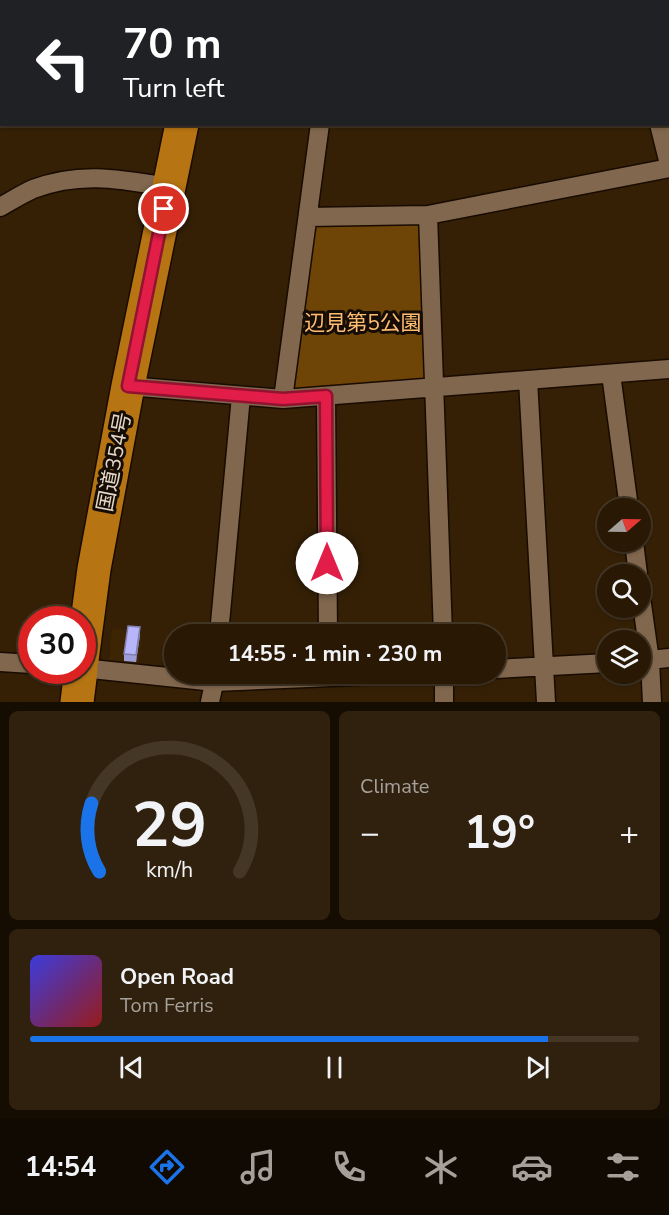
<!DOCTYPE html>
<html lang="en">
<head>
<meta charset="utf-8">
<style>
  :root { --surface:#281804; --page:#30210e; --text:#f1f3f6; --muted:#a5a09a; --line:#443726; --accent:#1a73e8 }
  body { margin:0; font-family:"Nunito Sans","Noto Sans JP",sans-serif; background:var(--page); color:var(--text); height:100vh; display:flex; flex-direction:column; font-size:22px; white-space:nowrap }
  * { box-sizing:border-box; margin:0 }
  p { font-size:20px; color:var(--muted) }
  .icon { flex:none; width:33px; height:33px; fill:none; stroke:currentColor; stroke-width:2; stroke-linecap:round; stroke-linejoin:round }
  .map { position:relative; height:702px; overflow:hidden }
  .drawer { display:flex; flex-direction:column; gap:9px; padding:9px; background:#160d02; flex:1 }
  .drawer>* { flex:none }
  .hud { position:absolute; left:0px; top:0px; width:669px; height:126px; box-shadow:0 2px 4px #0004,0 0 0 2px var(--line); background:#202124; color:#fff; overflow:hidden }
  .needle { width:39px; rotate:70deg }
  .tools { position:absolute; left:597px; top:498px; display:grid; gap:12px }
  .tools a { display:grid; place-items:center; width:54px; height:54px; border-radius:50%; background:var(--surface); box-shadow:0 2px 4px #0004,0 0 0 2px var(--line); font-size:30px }
  .speed { position:absolute; left:18px; top:606px; display:flex; gap:12px; font-size:30px; font-weight:700; text-align:center }
  .speed>* { display:grid; place-content:center; width:78px; height:78px; border-radius:50%; background:var(--surface); box-shadow:0 2px 4px #0004,0 0 0 2px var(--line); line-height:1 }
  .speed .limit { border:9px solid #d22; background:#fff; color:#111 }
  .pin { position:absolute; display:grid; place-items:center; width:51px; height:51px; color:#fff; margin:-26px; border:3px solid #fff; border-radius:50%; box-shadow:0 2px 6px #0007 }
  .me { position:absolute; width:66px; margin:-33px; rotate:0deg; stroke-linejoin:round; filter:drop-shadow(0 0 4px #0008) }
  .turn { display:flex; align-items:center; gap:21px; height:126px; padding:0 24px; font-size:27px }
  .turn .icon { width:78px; height:78px; stroke-width:2.5 }
  .turn b { display:block; font-size:42px; line-height:51px }
  .big { font-size:45px; font-weight:700; line-height:1.1 }
  .drawer .widget { flex:1; display:flex; flex-direction:column; justify-content:center; gap:9px; min-width:0; padding:0 21px; border-radius:9px; background:var(--page) }
  .drawer .dial { align-items:center; gap:0 }
  .dial svg { height:156px; overflow:visible; fill:none; stroke:var(--line); stroke-width:7; stroke-linecap:round; text-anchor:middle }
  .dial text { fill:var(--text); stroke:none }
  .song { display:flex; align-items:center; gap:18px }
  .cover { width:72px; height:72px; border-radius:9px; background:linear-gradient(135deg,hsl(240 70% 55%),hsl(0 70% 35%)) }
  .played { height:6px; border-radius:3px; background:linear-gradient(90deg,var(--accent) 85%,var(--line) 85%) }
  .keys { display:flex; justify-content:space-around; direction:ltr }
  .heat { display:flex; justify-content:space-between; align-items:center; font-size:33px; direction:ltr }
  .drawer .tiles { flex:1; display:grid; gap:9px; grid-template-columns:1fr 1fr }
  .widget:last-child { grid-column:span 2 }
  .trip { position:absolute; left:164px; top:624px; width:342px; height:60px; border-radius:30px; background:var(--surface); box-shadow:0 2px 4px #0004,0 0 0 2px var(--line); font-weight:700; line-height:60px; text-align:center }
  .tabs { display:flex; height:96px; justify-content:space-around; align-items:center; background:#100a02; color:var(--muted) }
  .tabs .icon { width:42px; height:42px }
  .tabs .current { color:var(--accent) }
  .tabs b { font-size:27px; color:var(--text) }
  .map>svg:first-child { display:block }
  .built { fill:#3d2402 }
  .green { fill:#6e4407 }
  .lines { fill:none; stroke-linecap:round; stroke-linejoin:round }
  .street-casing { stroke:#190b00; stroke-width:21 }
  .highway-casing { stroke:#190b00; stroke-width:36 }
  .street { stroke:#80674d; stroke-width:18 }
  .highway { stroke:#b67413; stroke-width:33 }
  .wall { fill:#9e9dd7 }
  .shaded-wall { fill:#817faf }
  .building { fill:#b8b6fa; stroke:#817faf; stroke-width:1.5 }
  .route-casing { stroke:#92132f; stroke-width:15 }
  .route { stroke:#e11d48; stroke-width:10 }
  .labels { text-anchor:middle; dominant-baseline:central; stroke-width:6; stroke-linejoin:round; paint-order:stroke }
  .park-label { font-size:21px; fill:#ffbd72; stroke:#150c04 }
  .street-label { font-size:21px; fill:#e4d6c8; stroke:#150c04 }
</style>
</head>
<body>
<div class="map">
<svg width="669" height="702" viewBox="0 0 669 702">
  <rect width="100%" height="100%" fill="#352006"/>
  <path class="built" d="M 112,628 L 142,633 L 138,666 L 109,662 Z"/>
  <path class="green" d="M 428,215 L 435,387 L 283,399 L 308,217 Z"/>
  <g class="lines">
    <g class="street-casing">
      <path id="street" d="M 620,0 L 621,2
        M 668,112 L 669,112
        M 659,124 L 669,164
        M 0,207 C 11,201 22,194 33,189 C 80,171 120,179 168,187
        M 428,215 L 443,634
        M 308,217 L 428,215 L 669,168
        M 611,374 L 629,508
        M 528,380 L 546,702
        M 128,386 L 283,399 L 669,369
        M 326,396 L 328,634
        M 283,399 L 320,124
        M 634,542 L 638,574
        M 640,590 L 650,661 L 652,702
        M 219,634 L 241,396
        M 640,661 L 669,658
        M 0,662 L 32,664
        M 82,668 L 215,682 L 402,674
        M 495,669 L 608,663
        M 210,702 L 216,674
        M 444,702 L 444,674"/>
    </g>
    <g class="highway-casing">
      <path id="highway" d="M 214,2 L 214,0
        M 82,660 L 94,569 L 128,386 L 182,124
        M 77,702 L 81,670"/>
    </g>
    <use href="#street" class="street"/>
    <use href="#highway" class="highway"/>
  </g>
  <path class="wall" d="M 140,635 L 136,662 L 124,661 L 124,654 Z"/>
  <path class="shaded-wall" d="M 140,627 L 140,635 L 136,662 L 136,655 Z"/>
  <path class="building" d="M 128,626 L 140,627 L 136,655 L 124,654 Z"/>
  <g class="lines">
    <g class="route-casing">
      <path id="route" d="M 164,209 L 128,386 L 283,399 L 326,396 L 327,563"/>
    </g>
    <use href="#route" class="route"/>
  </g>
  <g class="labels">
    <g class="park-label">
      <text x="363" y="323">辺見第5公園</text>
    </g>
    <g class="street-label">
      <text transform="translate(114 462) rotate(-79)">国道354号</text>
    </g>
  </g>
</svg>
<div class="tools">
<a><svg class="needle" viewBox="-14 -14 28 28"><path d="M0-13l5 13h-10z" fill="#e53935"/><path d="M0 13l5-13h-10z" fill="#a5a09a"/></svg></a>
<a><svg class="icon" aria-label="search" viewBox="0 0 24 24"><circle cx="10" cy="10" r="6"/><path d="M15 15l6 6"/></svg></a>
<a><svg class="icon" aria-label="layers" viewBox="0 0 24 24"><path d="M12 4l9 5-9 5-9-5zM3 14l9 5 9-5"/></svg></a>
</div>
<div class="speed"><div class="limit">30</div></div>
<div class="pin" style="left:164px;top:209px;background:#d93025"><svg class="icon" aria-label="arrive" viewBox="0 0 24 24"><path d="M6 21V4h12l-3 4 3 4H6"/></svg></div>
<svg class="me" style="left:327px;top:563px" viewBox="-20 -20 40 40"><circle r="19" fill="#fff"/><path d="M0-13L10 11 0 6-10 11z" fill="#e11d48"/></svg>
<div class="trip">14:55 · 1 min · 230 m</div>
<div class="hud">
<div class="turn"><svg class="icon" aria-label="left" viewBox="0 0 24 24"><path d="M17 20v-9H6M10 6l-5 5 5 5"/></svg><div><b>70 m</b>Turn left</div></div>
</div>
</div>
<section class="drawer">
<div class="tiles">
<div class="widget dial"><svg viewBox="0 0 100 80">
<path d="M14 69A42 42 0 1 1 86 69"/>
<path d="M14 69A42 42 0 0 1 10 34" stroke="#1a73e8"/>
<text x="50" y="56" font-size="32" font-weight="700">29</text>
<text x="50" y="72" font-size="11">km/h</text>
</svg></div>
<div class="widget"><p>Climate</p>
<div class="heat"><a>−</a><b class="big">19°</b><a>+</a></div>
</div>
<div class="widget">
<div class="song"><i class="cover"></i><div><b>Open Road</b><p>Tom Ferris</p></div></div>
<div class="played"></div>
<div class="keys"><svg class="icon" aria-label="previous" viewBox="0 0 24 24"><path d="M18 5L8 12l10 7zM5 5v14"/></svg><svg class="icon" aria-label="pause" viewBox="0 0 24 24"><path d="M8 5v14M16 5v14"/></svg><svg class="icon" aria-label="next" viewBox="0 0 24 24"><path d="M6 5l10 7-10 7zM19 5v14"/></svg></div>
</div>
</div>
</section>
<nav class="tabs">
<b>14:54</b>
<svg class="icon current" aria-label="directions" viewBox="0 0 24 24"><path d="M12 3l9 9-9 9-9-9zM9 14v-3h6M13 9l2 2-2 2"/></svg>
<svg class="icon" aria-label="music" viewBox="0 0 24 24"><path d="M9 18V5l10-2v13"/><circle cx="6" cy="18" r="3"/><circle cx="16" cy="16" r="3"/></svg>
<svg class="icon" aria-label="phone" viewBox="0 0 24 24"><path d="M5 4h4l2 5-3 2q2 4 5 5l2-3 5 2v4C11 20 4 13 5 4z"/></svg>
<svg class="icon" aria-label="climate" viewBox="0 0 24 24"><path d="M12 3v18M4 7l16 10M4 17L20 7"/></svg>
<svg class="icon" aria-label="car" viewBox="0 0 24 24"><path d="M5 17H2v-5l4-1 3-4h7l3 4 3 1v5h-3M9 17h6M6 11h13"/><circle cx="7" cy="17" r="2"/><circle cx="17" cy="17" r="2"/></svg>
<svg class="icon" aria-label="filters" viewBox="0 0 24 24"><path d="M4 7h16M4 17h16"/><circle cx="9" cy="7" r="2"/><circle cx="15" cy="17" r="2"/></svg>
</nav>
</body>
</html>
